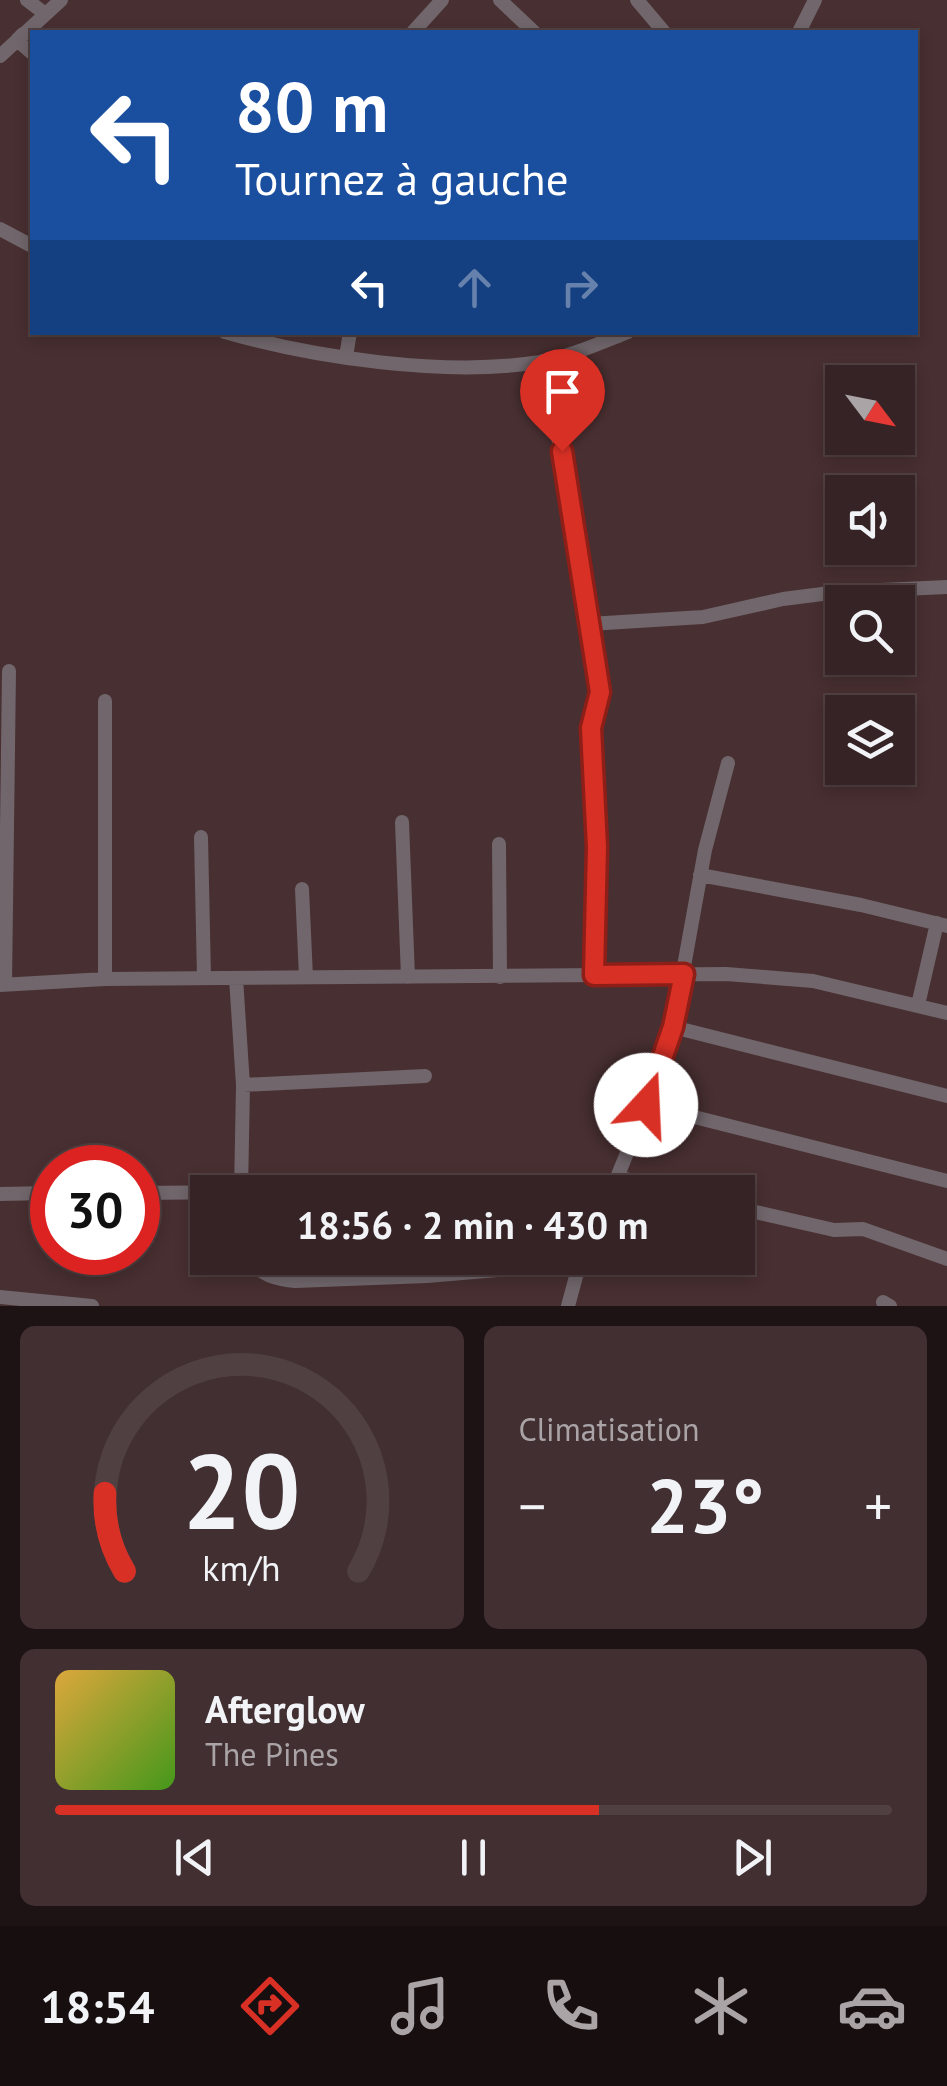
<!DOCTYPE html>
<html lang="fr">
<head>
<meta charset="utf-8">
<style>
  :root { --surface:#362325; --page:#412f32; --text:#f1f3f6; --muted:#aaa4a7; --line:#504042; --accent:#d93025 }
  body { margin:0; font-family:"PT Sans",sans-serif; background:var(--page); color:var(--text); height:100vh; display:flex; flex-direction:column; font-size:38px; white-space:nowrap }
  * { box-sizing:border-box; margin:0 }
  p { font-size:32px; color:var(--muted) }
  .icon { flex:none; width:55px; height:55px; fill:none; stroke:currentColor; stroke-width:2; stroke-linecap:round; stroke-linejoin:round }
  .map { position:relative; height:1306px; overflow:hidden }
  .side { display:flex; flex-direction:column; gap:20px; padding:20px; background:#1e1314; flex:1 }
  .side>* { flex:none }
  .guide { position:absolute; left:30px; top:30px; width:888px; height:305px; border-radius:0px; box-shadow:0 5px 15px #0003,0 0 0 2px var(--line); background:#1a4fa0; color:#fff; overflow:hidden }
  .needle { width:65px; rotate:122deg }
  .controls { position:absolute; left:825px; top:365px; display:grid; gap:20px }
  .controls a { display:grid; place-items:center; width:90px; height:90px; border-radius:0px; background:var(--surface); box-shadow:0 5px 15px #0003,0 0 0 2px var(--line); font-size:50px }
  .speed { position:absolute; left:30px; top:1145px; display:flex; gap:20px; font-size:50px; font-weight:700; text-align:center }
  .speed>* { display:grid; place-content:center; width:130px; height:130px; border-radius:50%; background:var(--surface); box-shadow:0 5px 15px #0003,0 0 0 2px var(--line); line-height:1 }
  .speed .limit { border:15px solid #d22; background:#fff; color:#111 }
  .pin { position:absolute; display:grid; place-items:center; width:85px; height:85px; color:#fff; margin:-102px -42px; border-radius:50% 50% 50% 0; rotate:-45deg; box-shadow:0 0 10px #0007 }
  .pin .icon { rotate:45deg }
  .me { position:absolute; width:110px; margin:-55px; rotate:20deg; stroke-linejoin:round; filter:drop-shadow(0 0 8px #0008) }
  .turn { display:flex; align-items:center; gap:35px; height:210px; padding:0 40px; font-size:45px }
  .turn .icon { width:130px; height:130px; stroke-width:2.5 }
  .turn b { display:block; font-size:70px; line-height:85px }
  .lanes { display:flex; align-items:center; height:95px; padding:0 40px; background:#0003; justify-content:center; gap:50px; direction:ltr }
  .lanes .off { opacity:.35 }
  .big { font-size:75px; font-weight:600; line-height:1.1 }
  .side .card { flex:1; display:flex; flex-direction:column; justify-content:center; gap:15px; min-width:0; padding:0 35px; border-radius:15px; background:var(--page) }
  .side .dial { align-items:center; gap:0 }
  .dial svg { height:260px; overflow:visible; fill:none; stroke:var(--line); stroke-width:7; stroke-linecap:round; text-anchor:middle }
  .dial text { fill:var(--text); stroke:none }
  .song { display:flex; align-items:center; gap:30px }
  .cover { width:120px; height:120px; border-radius:15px; background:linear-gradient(135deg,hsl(40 70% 55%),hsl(100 70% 35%)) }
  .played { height:10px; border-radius:5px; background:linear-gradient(90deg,var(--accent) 65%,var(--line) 65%) }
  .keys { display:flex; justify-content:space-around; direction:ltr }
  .heat { display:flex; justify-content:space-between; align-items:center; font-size:55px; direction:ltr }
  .side .tiles { flex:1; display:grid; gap:20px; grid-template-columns:1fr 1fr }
  .card:last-child { grid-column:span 2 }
  .trip { position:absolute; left:190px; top:1175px; width:565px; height:100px; border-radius:0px; background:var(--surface); box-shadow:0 5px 15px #0003,0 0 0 2px var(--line); font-weight:600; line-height:100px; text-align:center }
  .menu { display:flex; height:160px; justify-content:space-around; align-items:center; background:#160e0f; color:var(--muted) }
  .menu .icon { width:70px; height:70px }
  .menu .on { color:var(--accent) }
  .menu b { font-size:45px; color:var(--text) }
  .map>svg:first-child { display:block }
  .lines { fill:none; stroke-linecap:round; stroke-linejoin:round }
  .street { stroke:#70666b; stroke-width:14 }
  .route-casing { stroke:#8d1f18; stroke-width:25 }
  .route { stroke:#d93025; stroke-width:18 }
</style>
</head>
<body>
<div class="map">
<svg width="947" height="1306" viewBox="0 0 947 1306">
  <rect width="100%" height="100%" fill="#482f31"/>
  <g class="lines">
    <path class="street" d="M 27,0 L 44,13
      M 500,0 L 534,32
      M 637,0 L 664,32
      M 413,32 L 442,0
      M 799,32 L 815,0
      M 23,34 L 17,40 L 32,53
      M 0,56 L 61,0
      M 0,229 L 32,246
      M 225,332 C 315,358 446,377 540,362 C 569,357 600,343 628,332
      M 346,357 L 350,332
      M 542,361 L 568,485 L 600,692 L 591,728 L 597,847 L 594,975
      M 589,624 L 703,617 L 783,599 L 838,592 L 947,587
      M 105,701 L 105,979
      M 402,822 L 408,977
      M 201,837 L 204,978
      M 499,844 L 500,977
      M 700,875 L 861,905 L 947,926
      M 302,889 L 306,977
      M 236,978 L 243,1085 L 241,1192
      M 5,984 L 9,671
      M 0,985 L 105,979 L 726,974 L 813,981 L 947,1013
      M 918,1005 L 937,923
      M 673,1027 L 947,1096
      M 243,1085 L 425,1076
      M 647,1105 L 947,1181
      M 618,1177 L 676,1192
      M 611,1192 L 655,1085 L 673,1027 L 705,850 L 728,763
      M 138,1193 L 241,1192
      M 0,1194 L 52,1193
      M 738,1208 L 834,1230 L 863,1229 L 947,1259
      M 252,1258 C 259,1276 277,1279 295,1281 L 427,1276 L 579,1263
      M 0,1297 L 92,1306
      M 883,1302 L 890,1306
      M 568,1306 L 581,1258"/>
  </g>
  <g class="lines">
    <g class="route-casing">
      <path id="route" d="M 562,451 L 600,692 L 591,728 L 597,847 L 594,975 L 684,974 L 673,1027 L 646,1105"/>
    </g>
    <use href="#route" class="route"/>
  </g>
</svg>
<div class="controls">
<a><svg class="needle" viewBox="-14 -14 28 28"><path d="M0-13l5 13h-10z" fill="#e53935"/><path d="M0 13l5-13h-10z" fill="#aaa4a7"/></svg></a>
<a><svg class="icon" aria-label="sound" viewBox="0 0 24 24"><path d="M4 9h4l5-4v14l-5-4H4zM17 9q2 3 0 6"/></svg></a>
<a><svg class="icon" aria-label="search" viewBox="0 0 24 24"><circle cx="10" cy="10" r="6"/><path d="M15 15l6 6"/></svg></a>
<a><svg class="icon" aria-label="layers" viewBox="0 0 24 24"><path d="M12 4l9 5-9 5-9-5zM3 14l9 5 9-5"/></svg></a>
</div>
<div class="speed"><div class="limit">30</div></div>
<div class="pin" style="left:562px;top:451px;background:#d93025"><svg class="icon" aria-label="arrive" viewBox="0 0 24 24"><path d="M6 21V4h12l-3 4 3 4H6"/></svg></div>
<svg class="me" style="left:646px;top:1105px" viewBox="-20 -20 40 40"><circle r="19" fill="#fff"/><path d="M0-13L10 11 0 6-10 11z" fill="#d93025"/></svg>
<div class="trip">18:56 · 2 min · 430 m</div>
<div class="guide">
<div class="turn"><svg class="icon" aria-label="left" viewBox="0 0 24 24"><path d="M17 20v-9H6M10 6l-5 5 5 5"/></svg><div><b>80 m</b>Tournez à gauche</div></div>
<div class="lanes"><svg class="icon" aria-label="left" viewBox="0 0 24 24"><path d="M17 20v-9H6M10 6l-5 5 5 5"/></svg><svg class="icon off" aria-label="ahead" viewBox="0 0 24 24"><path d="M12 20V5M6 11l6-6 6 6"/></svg><svg class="icon off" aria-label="right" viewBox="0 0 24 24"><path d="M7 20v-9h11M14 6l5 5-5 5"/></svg></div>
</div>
</div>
<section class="side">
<div class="tiles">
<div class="card dial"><svg viewBox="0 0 100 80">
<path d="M14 69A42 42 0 1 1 86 69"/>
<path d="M14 69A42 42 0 0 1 8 45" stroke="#d93025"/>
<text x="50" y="56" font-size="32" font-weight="700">20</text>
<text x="50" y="72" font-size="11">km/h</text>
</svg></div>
<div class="card"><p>Climatisation</p>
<div class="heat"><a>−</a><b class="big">23°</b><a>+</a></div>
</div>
<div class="card">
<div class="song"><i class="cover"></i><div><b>Afterglow</b><p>The Pines</p></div></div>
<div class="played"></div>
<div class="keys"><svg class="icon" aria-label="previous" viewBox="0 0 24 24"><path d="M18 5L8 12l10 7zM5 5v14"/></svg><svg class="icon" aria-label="pause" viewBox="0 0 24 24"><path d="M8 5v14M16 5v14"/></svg><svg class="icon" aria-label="next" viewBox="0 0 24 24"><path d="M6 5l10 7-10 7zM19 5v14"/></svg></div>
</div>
</div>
</section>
<nav class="menu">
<b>18:54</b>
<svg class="icon on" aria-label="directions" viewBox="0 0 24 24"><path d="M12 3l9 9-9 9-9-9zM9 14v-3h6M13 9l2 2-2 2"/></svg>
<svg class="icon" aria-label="music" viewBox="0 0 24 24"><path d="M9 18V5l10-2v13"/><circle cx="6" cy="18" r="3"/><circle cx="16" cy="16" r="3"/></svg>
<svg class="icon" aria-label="phone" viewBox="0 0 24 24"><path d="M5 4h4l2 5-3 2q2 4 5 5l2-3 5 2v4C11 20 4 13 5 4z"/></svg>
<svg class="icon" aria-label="climate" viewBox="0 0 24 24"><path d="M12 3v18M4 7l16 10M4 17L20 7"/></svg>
<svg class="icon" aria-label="car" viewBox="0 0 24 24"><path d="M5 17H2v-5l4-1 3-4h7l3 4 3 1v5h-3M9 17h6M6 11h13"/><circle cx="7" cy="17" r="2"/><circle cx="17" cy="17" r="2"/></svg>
</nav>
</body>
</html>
